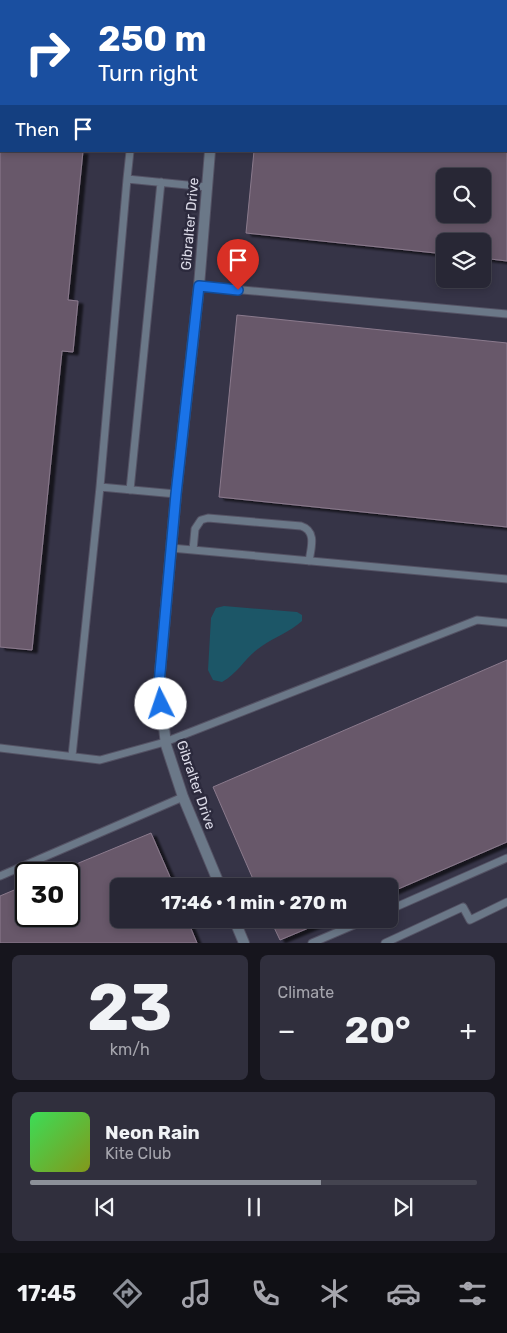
<!DOCTYPE html>
<html lang="en">
<head>
<meta charset="utf-8">
<style>
  :root { --surface:#282735; --page:#302f3d; --text:#f1f3f6; --muted:#a5a5ad; --line:#444450; --accent:#8c9099 }
  body { margin:0; font-family:Rubik,sans-serif; background:var(--page); color:var(--text); height:100vh; display:flex; flex-direction:column; font-size:19px; white-space:nowrap }
  * { box-sizing:border-box; margin:0 }
  p { font-size:16px; color:var(--muted) }
  .icon { flex:none; width:28px; height:28px; fill:none; stroke:currentColor; stroke-width:2; stroke-linecap:round; stroke-linejoin:round }
  .map { position:relative; height:943px; overflow:hidden }
  .details { display:flex; flex-direction:column; gap:12px; padding:12px; background:#16151d; flex:1 }
  .details>* { flex:none }
  .guide { position:absolute; left:0px; top:0px; width:508px; height:152px; box-shadow:0 2px 8px #0003,0 0 0 1px var(--line); background:#1a4fa0; color:#fff; overflow:hidden }
  .controls { position:absolute; left:436px; top:168px; display:grid; gap:10px }
  .controls a { display:grid; place-items:center; width:55px; height:55px; border-radius:8px; background:var(--surface); box-shadow:0 2px 8px #0003,0 0 0 1px var(--line); font-size:25px }
  .speed { position:absolute; left:15px; top:862px; display:flex; gap:10px; font-size:25px; font-weight:700; text-align:center }
  .speed>* { display:grid; place-content:center; width:65px; height:65px; border-radius:50%; background:var(--surface); box-shadow:0 2px 8px #0003,0 0 0 1px var(--line); line-height:1 }
  .speed .limit { border:2px solid #111; border-radius:8px; background:#fff; color:#111 }
  .pin { position:absolute; display:grid; place-items:center; width:42px; height:42px; color:#fff; margin:-51px -21px; border-radius:50% 50% 50% 0; rotate:-45deg; box-shadow:0 0 5px #0007 }
  .pin .icon { rotate:45deg }
  .me { position:absolute; width:55px; margin:-28px; rotate:356deg; stroke-linejoin:round; filter:drop-shadow(0 0 4px #0008) }
  .turn { display:flex; align-items:center; gap:18px; height:105px; padding:0 15px; font-size:22px }
  .turn .icon { width:65px; height:65px; stroke-width:2.5 }
  .turn b { display:block; font-size:35px; line-height:42px }
  .then { display:flex; align-items:center; height:48px; padding:0 15px; background:#0003; gap:10px; font-size:19px }
  .big { font-size:38px; font-weight:700; line-height:1.1 }
  .details .card { flex:1; display:flex; flex-direction:column; justify-content:center; gap:8px; min-width:0; padding:0 18px; border-radius:8px; background:var(--page) }
  .details .dial { align-items:center; gap:0 }
  .dial b { font-size:65px; line-height:1 }
  .song { display:flex; align-items:center; gap:15px }
  .cover { width:60px; height:60px; border-radius:8px; background:linear-gradient(135deg,hsl(130 70% 55%),hsl(70 70% 35%)) }
  .played { height:5px; border-radius:2px; background:linear-gradient(90deg,var(--accent) 65%,var(--line) 65%) }
  .keys { display:flex; justify-content:space-around; direction:ltr }
  .heat { display:flex; justify-content:space-between; align-items:center; font-size:28px; direction:ltr }
  .details .tiles { flex:1; display:grid; gap:12px; grid-template-columns:1fr 1fr }
  .card:last-child { grid-column:span 2 }
  .trip { position:absolute; left:110px; top:878px; width:288px; height:50px; border-radius:8px; background:var(--surface); box-shadow:0 2px 8px #0003,0 0 0 1px var(--line); font-weight:700; line-height:50px; text-align:center }
  .tabs { display:flex; height:80px; justify-content:space-around; align-items:center; background:#101015; color:var(--muted) }
  .tabs .icon { width:35px; height:35px }
  .tabs .current { color:var(--accent) }
  .tabs b { font-size:22px; color:var(--text) }
  .map>svg:first-child { display:block }
  .water { fill:#1c5667 }
  .building { fill:#68596a; stroke:#8b7a8d; fill-rule:evenodd; filter:url(#shadow) }
  .lines { fill:none; stroke-linecap:round; stroke-linejoin:round }
  .service-casing { stroke:#545264; stroke-width:9 }
  .minor-casing { stroke:#545264; stroke-width:12 }
  .service { stroke:#6b7888; stroke-width:7 }
  .minor { stroke:#6b7888; stroke-width:10 }
  .route-casing { stroke:#114b97; stroke-width:12 }
  .route { stroke:#1a73e8; stroke-width:9 }
  .labels { text-anchor:middle; dominant-baseline:central; stroke-width:5; stroke-linejoin:round; paint-order:stroke }
  .street-label { font-size:14px; fill:#dcdbe8; stroke:#2c2a3d }
</style>
</head>
<body>
<div class="map">
<svg width="507" height="943" viewBox="0 0 507 943">
  <defs>
    <filter id="shadow"><feDropShadow dx="5" dy="3" stdDeviation="1" flood-color="#0009"/></filter>
  </defs>
  <rect width="100%" height="100%" fill="#363447"/>
  <path class="water" d="M 224,606 L 297,612 L 302,615 L 302,621 C 290,632 275,637 262,646 C 246,656 239,673 222,682 L 213,680 L 208,670 L 211,618 L 216,608 Z"/>
  <path class="building" d="M 0,151 L 83,151 L 68,300 L 78,301 L 73,352 L 62,351 L 32,650 L 0,647 Z
    M 254,151 L 507,151 L 507,261 L 482,258 L 482,241 L 445,241 L 445,254 L 246,233 ZM 445,176 L 482,176 L 482,214 L 445,214 Z
    M 237,315 L 507,343 L 507,527 L 219,497 Z
    M 507,660 L 507,842 L 389,893 L 389,886 L 256,886 L 213,787 Z
    M 151,833 L 174,886 L 119,886 L 119,919 L 187,919 L 197,943 L 0,943 L 0,896 L 26,885 L 26,916 L 69,916 L 69,867 Z
    M 270,919 L 330,919 L 280,940 Z"/>
  <g class="lines">
    <g class="service-casing">
      <path id="service" d="M 162,0 L 163,1
        M 501,1 L 501,0
        M 506,72 L 507,72
        M 130,151 L 127,179 L 207,187
        M 127,179 L 100,487 L 176,494
        M 199,286 L 507,314
        M 130,490 L 161,182
        M 171,548 L 507,579
        M 193,550 L 195,529 L 201,520 L 208,518 L 301,526 C 317,531 311,548 309,561
        M 0,748 L 100,760 L 165,742 L 477,620 L 507,623
        M 72,756 L 100,487
        M 0,876 L 183,797
        M 389,910 L 507,858
        M 312,943 L 368,919
        M 385,943 L 463,907 L 470,920 L 507,902"/>
    </g>
    <g class="minor-casing">
      <path id="minor" d="M 223,1 L 223,0
        M 506,41 L 507,41
        M 210,151 L 199,286 L 176,494 L 159,684 L 166,745 L 183,797 L 220,886
        M 234,919 L 244,943"/>
    </g>
    <use href="#service" class="service"/>
    <use href="#minor" class="minor"/>
  </g>
  <g class="lines">
    <g class="route-casing">
      <path id="route" d="M 161,704 L 159,684 L 176,494 L 199,286 L 238,290"/>
    </g>
    <use href="#route" class="route"/>
  </g>
  <g class="labels">
    <g class="street-label">
      <text transform="translate(190 224) rotate(-85)">Gibralter Drive</text>
      <text transform="translate(196 785) rotate(71)">Gibralter Drive</text>
    </g>
  </g>
</svg>
<div class="controls">
<a><svg class="icon" aria-label="search" viewBox="0 0 24 24"><circle cx="10" cy="10" r="6"/><path d="M15 15l6 6"/></svg></a>
<a><svg class="icon" aria-label="layers" viewBox="0 0 24 24"><path d="M12 4l9 5-9 5-9-5zM3 14l9 5 9-5"/></svg></a>
</div>
<div class="speed"><div class="limit">30</div></div>
<div class="pin" style="left:238px;top:290px;background:#d93025"><svg class="icon" aria-label="arrive" viewBox="0 0 24 24"><path d="M6 21V4h12l-3 4 3 4H6"/></svg></div>
<svg class="me" style="left:161px;top:704px" viewBox="-20 -20 40 40"><circle r="19" fill="#fff"/><path d="M0-13L10 11 0 6-10 11z" fill="#1a73e8"/></svg>
<div class="trip">17:46 · 1 min · 270 m</div>
<div class="guide">
<div class="turn"><svg class="icon" aria-label="right" viewBox="0 0 24 24"><path d="M7 20v-9h11M14 6l5 5-5 5"/></svg><div><b>250 m</b>Turn right</div></div>
<div class="then">Then<svg class="icon" aria-label="arrive" viewBox="0 0 24 24"><path d="M6 21V4h12l-3 4 3 4H6"/></svg></div>
</div>
</div>
<section class="details">
<div class="tiles">
<div class="card dial"><b>23</b><p>km/h</p></div>
<div class="card"><p>Climate</p>
<div class="heat"><a>−</a><b class="big">20°</b><a>+</a></div>
</div>
<div class="card">
<div class="song"><i class="cover"></i><div><b>Neon Rain</b><p>Kite Club</p></div></div>
<div class="played"></div>
<div class="keys"><svg class="icon" aria-label="previous" viewBox="0 0 24 24"><path d="M18 5L8 12l10 7zM5 5v14"/></svg><svg class="icon" aria-label="pause" viewBox="0 0 24 24"><path d="M8 5v14M16 5v14"/></svg><svg class="icon" aria-label="next" viewBox="0 0 24 24"><path d="M6 5l10 7-10 7zM19 5v14"/></svg></div>
</div>
</div>
</section>
<nav class="tabs">
<b>17:45</b>
<svg class="icon current" aria-label="directions" viewBox="0 0 24 24"><path d="M12 3l9 9-9 9-9-9zM9 14v-3h6M13 9l2 2-2 2"/></svg>
<svg class="icon" aria-label="music" viewBox="0 0 24 24"><path d="M9 18V5l10-2v13"/><circle cx="6" cy="18" r="3"/><circle cx="16" cy="16" r="3"/></svg>
<svg class="icon" aria-label="phone" viewBox="0 0 24 24"><path d="M5 4h4l2 5-3 2q2 4 5 5l2-3 5 2v4C11 20 4 13 5 4z"/></svg>
<svg class="icon" aria-label="climate" viewBox="0 0 24 24"><path d="M12 3v18M4 7l16 10M4 17L20 7"/></svg>
<svg class="icon" aria-label="car" viewBox="0 0 24 24"><path d="M5 17H2v-5l4-1 3-4h7l3 4 3 1v5h-3M9 17h6M6 11h13"/><circle cx="7" cy="17" r="2"/><circle cx="17" cy="17" r="2"/></svg>
<svg class="icon" aria-label="filters" viewBox="0 0 24 24"><path d="M4 7h16M4 17h16"/><circle cx="9" cy="7" r="2"/><circle cx="15" cy="17" r="2"/></svg>
</nav>
</body>
</html>
